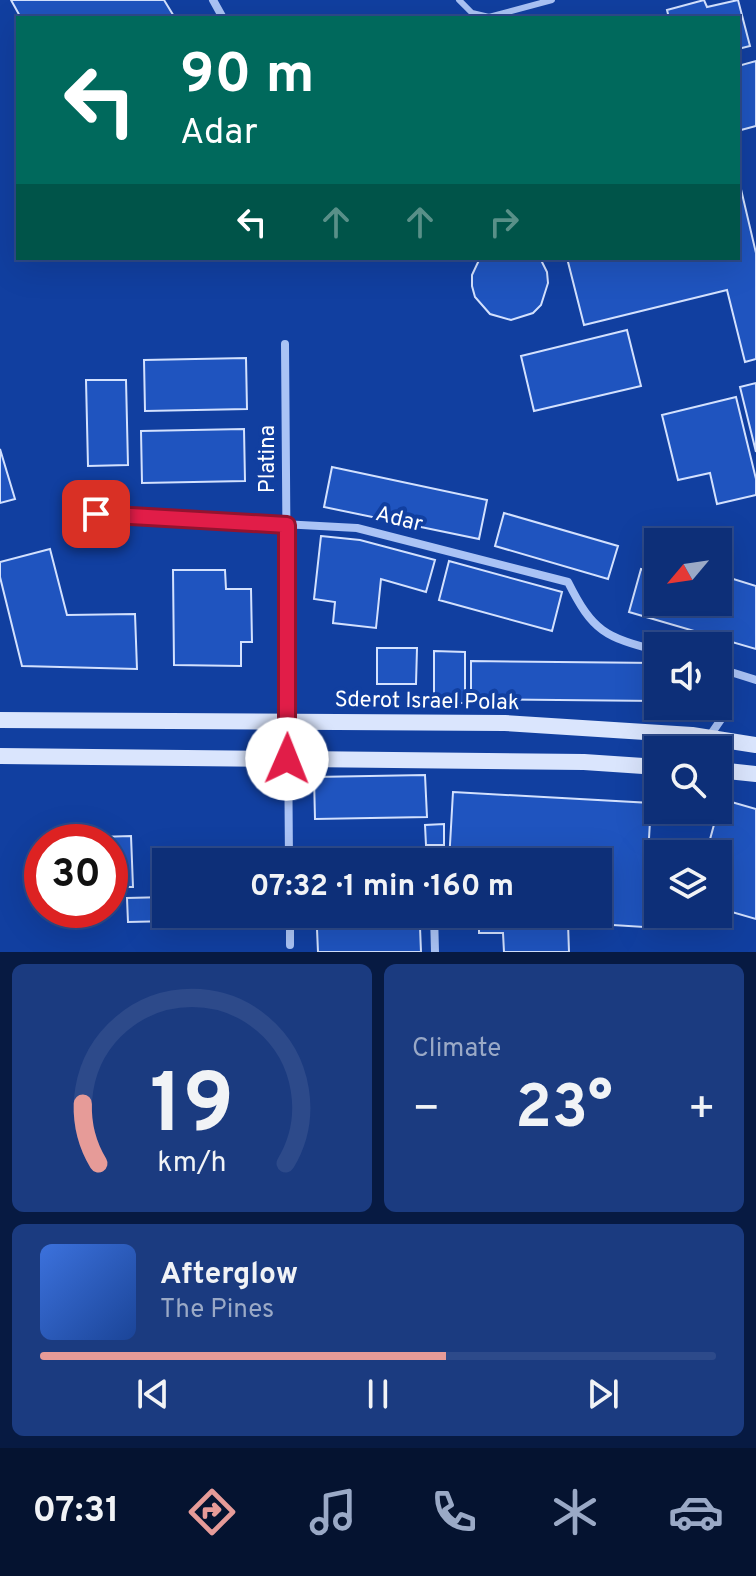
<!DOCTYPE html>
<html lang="en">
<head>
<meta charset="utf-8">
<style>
  :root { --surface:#0d2f78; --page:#1b3b80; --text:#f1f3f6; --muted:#9aa9c6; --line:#2d4a8a; --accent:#e69b98 }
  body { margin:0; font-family:Overpass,sans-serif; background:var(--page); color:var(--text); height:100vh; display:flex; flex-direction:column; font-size:30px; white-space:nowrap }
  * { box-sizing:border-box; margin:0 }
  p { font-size:26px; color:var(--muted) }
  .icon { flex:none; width:44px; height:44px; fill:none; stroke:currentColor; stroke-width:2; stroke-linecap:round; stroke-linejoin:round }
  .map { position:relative; height:952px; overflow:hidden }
  .details { display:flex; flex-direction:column; gap:12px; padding:12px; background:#071a42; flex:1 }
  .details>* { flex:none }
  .top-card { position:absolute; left:16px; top:16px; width:724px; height:244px; border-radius:0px; box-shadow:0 8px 32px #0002,0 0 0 2px var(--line); background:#00695c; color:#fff; overflow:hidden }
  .needle { width:52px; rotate:241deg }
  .fabs { position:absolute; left:644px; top:528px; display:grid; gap:16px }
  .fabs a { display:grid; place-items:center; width:88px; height:88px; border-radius:0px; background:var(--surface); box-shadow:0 8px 32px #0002,0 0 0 2px var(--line); font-size:40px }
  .speed { position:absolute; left:24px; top:824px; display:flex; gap:16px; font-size:40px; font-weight:700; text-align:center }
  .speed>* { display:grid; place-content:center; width:104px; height:104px; border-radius:50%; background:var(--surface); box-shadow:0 8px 32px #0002,0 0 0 2px var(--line); line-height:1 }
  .speed .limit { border:12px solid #d22; background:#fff; color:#111 }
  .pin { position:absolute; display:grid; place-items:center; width:68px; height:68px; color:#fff; margin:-34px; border-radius:16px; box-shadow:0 4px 12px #0006 }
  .me { position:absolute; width:88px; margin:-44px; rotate:1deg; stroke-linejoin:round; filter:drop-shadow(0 0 6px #0008) }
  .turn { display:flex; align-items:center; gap:28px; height:168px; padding:0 32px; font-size:36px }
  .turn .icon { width:104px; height:104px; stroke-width:2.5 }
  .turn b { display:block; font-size:56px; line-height:68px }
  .lanes { display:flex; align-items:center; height:76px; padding:0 32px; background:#0003; justify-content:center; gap:40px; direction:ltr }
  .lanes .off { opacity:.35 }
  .big { font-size:60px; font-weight:700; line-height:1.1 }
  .details .tile { flex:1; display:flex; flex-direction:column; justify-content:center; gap:12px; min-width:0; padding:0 28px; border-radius:12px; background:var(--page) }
  .details .dial { align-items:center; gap:0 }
  .dial svg { height:208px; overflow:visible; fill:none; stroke:var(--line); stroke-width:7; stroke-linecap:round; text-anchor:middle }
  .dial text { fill:var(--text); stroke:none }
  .song { display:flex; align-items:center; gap:24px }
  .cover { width:96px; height:96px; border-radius:12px; background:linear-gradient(135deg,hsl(220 70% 55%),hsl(220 70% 35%)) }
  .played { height:8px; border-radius:4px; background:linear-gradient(90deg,var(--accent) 60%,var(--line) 60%) }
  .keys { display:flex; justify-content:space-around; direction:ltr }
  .heat { display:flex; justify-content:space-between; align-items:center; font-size:44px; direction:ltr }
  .details .tiles { flex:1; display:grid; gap:12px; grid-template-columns:1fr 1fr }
  .tile:last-child { grid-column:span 2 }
  .trip { position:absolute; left:152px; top:848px; width:460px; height:80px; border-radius:0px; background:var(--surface); box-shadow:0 8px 32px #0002,0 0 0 2px var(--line); font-weight:700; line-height:80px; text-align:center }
  .tab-bar { display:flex; height:128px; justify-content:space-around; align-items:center; background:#051330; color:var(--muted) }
  .tab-bar .icon { width:56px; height:56px }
  .tab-bar .current { color:var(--accent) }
  .tab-bar b { font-size:36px; color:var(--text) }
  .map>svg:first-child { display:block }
  .building { fill:#1f54bf; stroke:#d3e1fe; stroke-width:2 }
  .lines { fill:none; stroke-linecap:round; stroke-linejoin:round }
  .lane { stroke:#aac3f5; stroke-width:6 }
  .street { stroke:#aac3f5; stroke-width:8 }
  .secondary { stroke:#dae5fd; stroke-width:16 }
  .route-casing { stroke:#92132f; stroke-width:20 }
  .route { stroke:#e11d48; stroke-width:14 }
  .labels { text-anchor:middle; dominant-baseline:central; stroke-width:8; stroke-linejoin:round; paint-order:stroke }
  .street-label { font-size:22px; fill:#fff; stroke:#113fa0 }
</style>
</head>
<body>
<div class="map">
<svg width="756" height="952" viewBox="0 0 756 952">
  <rect width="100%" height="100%" fill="#113fa0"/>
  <path class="building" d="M 11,0 L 164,0 L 175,18 L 21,18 Z
    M 704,0 L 707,7 L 738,0 L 750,46 L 738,49 L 738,18 L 669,18 L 667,10 Z
    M 756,61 L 756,126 L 741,130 L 738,122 L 738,66 Z
    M 740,185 L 756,253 L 756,359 L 745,362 L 727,290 L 584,325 L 567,258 L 738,258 Z
    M 480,258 L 540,258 L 547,272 L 548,283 L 541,305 L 533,313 L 511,320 L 490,314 L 475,297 L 472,286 L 472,275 Z
    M 627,330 L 641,386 L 534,411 L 521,356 Z
    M 246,358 L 247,409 L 145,411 L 144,360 Z
    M 86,380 L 126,380 L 128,465 L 88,466 Z
    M 756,383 L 756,452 L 740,387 Z
    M 736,397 L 756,479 L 756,495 L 717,504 L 710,473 L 678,480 L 662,415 Z
    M 244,429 L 245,481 L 142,483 L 141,431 Z
    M 0,449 L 15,499 L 0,503 Z
    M 332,467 L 487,500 L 479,539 L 324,507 Z
    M 504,513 L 618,546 L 608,579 L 495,546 Z
    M 321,536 L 360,540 L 435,560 L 426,592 L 381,579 L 376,628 L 333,623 L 335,602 L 314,599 Z
    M 50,549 L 67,615 L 135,614 L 137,669 L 22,666 L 0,577 L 0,562 Z
    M 449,561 L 562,592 L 552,631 L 439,600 Z
    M 641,569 L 658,574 L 658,602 L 718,602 L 718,591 L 723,592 L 727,577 L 756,586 L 756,649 L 629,612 Z
    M 173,570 L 225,570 L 226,589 L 251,589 L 252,642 L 241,642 L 241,666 L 174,665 Z
    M 377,648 L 417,648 L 416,684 L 377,684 Z
    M 434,651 L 465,652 L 465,703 L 434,703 Z
    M 471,661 L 658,663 L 658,701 L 471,699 Z
    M 425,775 L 427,817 L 315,819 L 314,777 Z
    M 453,792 L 651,803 L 644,927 L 581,923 L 581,914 L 598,914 L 598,862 L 449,862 Z
    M 721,799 L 756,809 L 756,919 L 718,908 L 718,854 L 706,854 Z
    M 444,824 L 444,845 L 426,845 L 425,825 Z
    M 131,836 L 133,887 L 110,887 L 110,842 L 98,842 L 98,837 Z
    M 433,851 L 433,862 L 320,862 L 320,853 Z
    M 166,897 L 166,914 L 172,914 L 172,921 L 128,922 L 127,898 Z
    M 214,914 L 261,914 L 262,926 L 214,927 Z
    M 479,914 L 518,914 L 518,924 L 568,923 L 569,952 L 504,952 L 503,933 L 479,933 Z
    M 420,927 L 421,952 L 318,952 L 317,929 Z"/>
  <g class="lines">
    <path class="lane" d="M 459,0 L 472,13 L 489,17 L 552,0"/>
    <path class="street" d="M 213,0 L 223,18
      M 285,344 L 289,862
      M 96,514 L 357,528 L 568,582 C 593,632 605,637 658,651
      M 718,668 L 756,680
      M 709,737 L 724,715 L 723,686 L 718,681
      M 434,914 L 435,952
      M 290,915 L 290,945
      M 290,917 L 394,914"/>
    <path class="secondary" d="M 0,720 L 505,723 L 692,735 L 756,745
      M 0,756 L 584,762 L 658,767
      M 718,770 L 756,774"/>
  </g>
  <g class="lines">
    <g class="route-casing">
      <path id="route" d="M 96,514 L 287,525 L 287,759"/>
    </g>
    <use href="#route" class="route"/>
  </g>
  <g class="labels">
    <g class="street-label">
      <text transform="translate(268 459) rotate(-90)">Platina</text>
      <text transform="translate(399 520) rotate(14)">Adar</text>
      <text transform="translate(427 702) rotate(1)">Sderot Israel Polak</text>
    </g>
  </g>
</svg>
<div class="fabs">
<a><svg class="needle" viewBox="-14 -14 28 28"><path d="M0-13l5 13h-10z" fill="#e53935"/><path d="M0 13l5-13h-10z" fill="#9aa9c6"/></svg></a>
<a><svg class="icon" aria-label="sound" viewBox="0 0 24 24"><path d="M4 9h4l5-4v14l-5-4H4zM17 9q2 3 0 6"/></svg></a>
<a><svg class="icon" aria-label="search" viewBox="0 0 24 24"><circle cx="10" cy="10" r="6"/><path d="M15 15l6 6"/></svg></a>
<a><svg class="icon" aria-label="layers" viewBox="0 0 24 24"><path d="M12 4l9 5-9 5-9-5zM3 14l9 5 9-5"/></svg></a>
</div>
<div class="speed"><div class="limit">30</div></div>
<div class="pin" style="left:96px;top:514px;background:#d93025"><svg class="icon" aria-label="arrive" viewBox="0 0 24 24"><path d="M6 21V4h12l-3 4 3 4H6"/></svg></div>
<svg class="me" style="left:287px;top:759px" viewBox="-20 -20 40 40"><circle r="19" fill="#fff"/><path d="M0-13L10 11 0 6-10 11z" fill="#e11d48"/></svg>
<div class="trip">07:32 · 1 min · 160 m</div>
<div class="top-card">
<div class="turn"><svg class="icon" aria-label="left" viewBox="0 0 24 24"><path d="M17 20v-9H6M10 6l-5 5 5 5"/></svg><div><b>90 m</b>Adar</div></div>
<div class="lanes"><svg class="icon" aria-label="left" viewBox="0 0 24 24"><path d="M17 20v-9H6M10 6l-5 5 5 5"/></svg><svg class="icon off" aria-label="ahead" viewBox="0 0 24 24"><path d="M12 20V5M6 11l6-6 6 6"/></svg><svg class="icon off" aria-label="ahead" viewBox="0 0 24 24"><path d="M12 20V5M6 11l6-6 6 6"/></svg><svg class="icon off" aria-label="right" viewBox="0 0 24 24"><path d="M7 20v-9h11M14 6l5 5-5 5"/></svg></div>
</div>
</div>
<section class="details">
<div class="tiles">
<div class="tile dial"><svg viewBox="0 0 100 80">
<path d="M14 69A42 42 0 1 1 86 69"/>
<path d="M14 69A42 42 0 0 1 8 46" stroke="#e69b98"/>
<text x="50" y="56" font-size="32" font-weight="700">19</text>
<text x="50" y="72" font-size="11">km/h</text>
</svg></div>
<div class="tile"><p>Climate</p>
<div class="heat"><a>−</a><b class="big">23°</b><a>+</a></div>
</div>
<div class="tile">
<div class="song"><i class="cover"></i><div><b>Afterglow</b><p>The Pines</p></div></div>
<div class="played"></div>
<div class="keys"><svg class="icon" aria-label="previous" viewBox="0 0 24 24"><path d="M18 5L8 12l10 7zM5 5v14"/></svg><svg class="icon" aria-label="pause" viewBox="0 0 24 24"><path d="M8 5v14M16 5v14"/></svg><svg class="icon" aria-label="next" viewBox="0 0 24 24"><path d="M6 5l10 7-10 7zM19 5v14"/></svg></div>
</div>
</div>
</section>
<nav class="tab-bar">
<b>07:31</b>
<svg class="icon current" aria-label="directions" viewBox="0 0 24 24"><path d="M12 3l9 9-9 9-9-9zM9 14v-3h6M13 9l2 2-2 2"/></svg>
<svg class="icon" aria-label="music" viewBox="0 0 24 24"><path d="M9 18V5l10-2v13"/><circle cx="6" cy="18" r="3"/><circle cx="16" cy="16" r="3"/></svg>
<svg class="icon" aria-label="phone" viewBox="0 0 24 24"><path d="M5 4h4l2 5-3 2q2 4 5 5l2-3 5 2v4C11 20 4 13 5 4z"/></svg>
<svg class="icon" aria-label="climate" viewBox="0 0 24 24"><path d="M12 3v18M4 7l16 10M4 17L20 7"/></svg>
<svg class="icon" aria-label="car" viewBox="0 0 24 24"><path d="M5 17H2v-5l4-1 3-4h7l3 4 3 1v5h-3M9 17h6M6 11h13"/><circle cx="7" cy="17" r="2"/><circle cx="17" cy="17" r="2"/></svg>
</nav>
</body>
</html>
